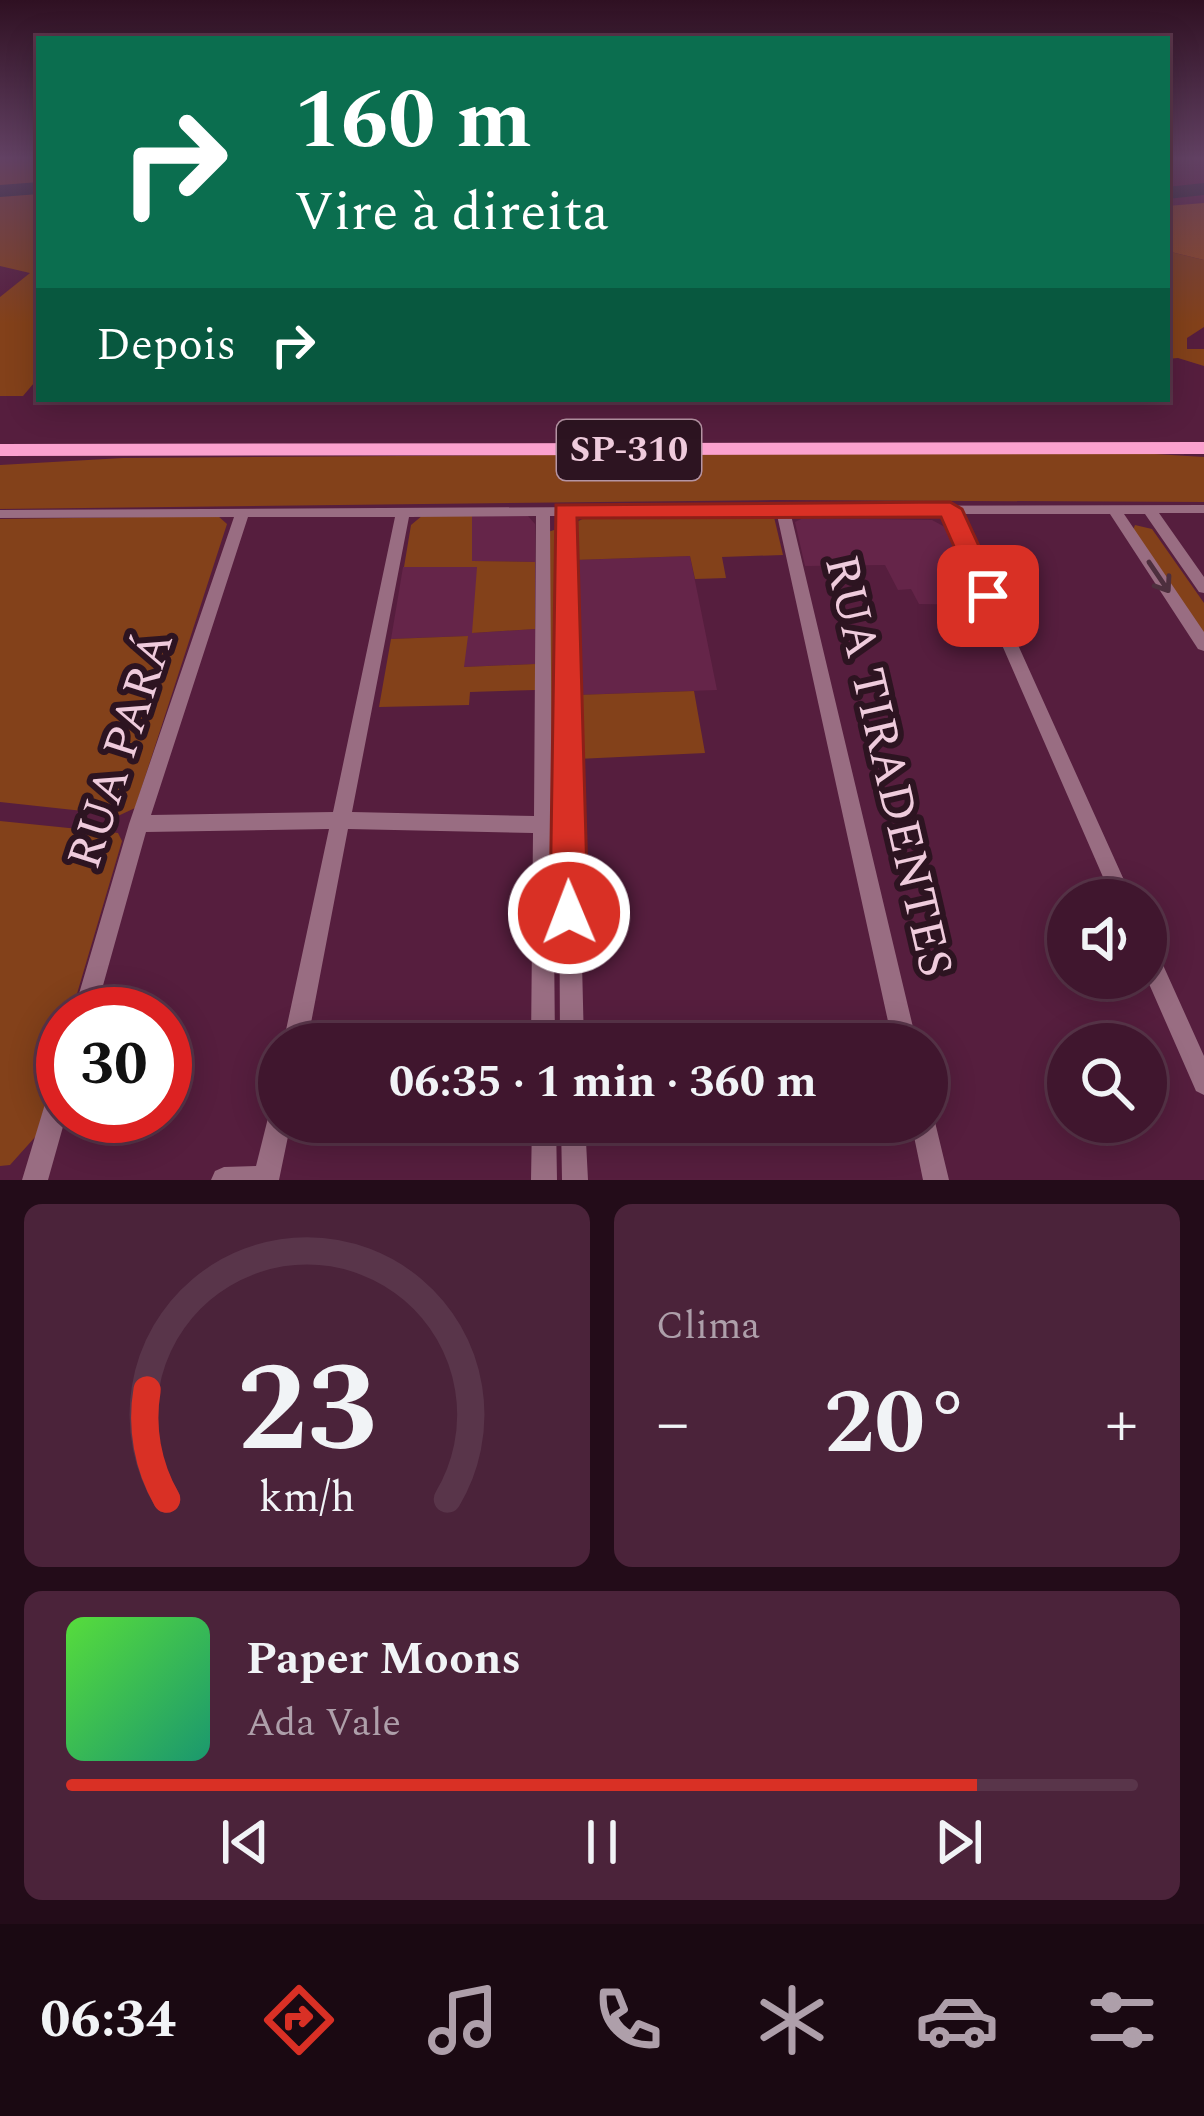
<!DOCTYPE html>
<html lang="pt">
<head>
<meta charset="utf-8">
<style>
  :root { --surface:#40162e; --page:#4b233a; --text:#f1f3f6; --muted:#ae9faa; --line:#59354a; --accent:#d93025 }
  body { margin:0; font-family:Spectral,serif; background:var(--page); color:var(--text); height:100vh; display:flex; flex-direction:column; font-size:45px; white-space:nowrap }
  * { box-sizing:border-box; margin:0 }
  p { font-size:39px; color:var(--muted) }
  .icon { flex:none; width:66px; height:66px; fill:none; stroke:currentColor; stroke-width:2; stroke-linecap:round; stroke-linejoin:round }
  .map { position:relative; height:1180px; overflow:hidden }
  .drawer { display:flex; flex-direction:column; gap:24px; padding:24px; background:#230c19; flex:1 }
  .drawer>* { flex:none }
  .banner { position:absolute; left:36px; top:36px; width:1134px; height:366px; border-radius:0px; box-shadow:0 6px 30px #0003,0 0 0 3px var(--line); background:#0b6e4f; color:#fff; overflow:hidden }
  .tools { position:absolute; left:1047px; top:879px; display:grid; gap:24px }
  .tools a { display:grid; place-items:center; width:120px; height:120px; border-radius:50%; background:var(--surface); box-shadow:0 6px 30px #0003,0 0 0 3px var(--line); font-size:60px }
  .speed { position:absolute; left:36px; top:987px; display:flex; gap:24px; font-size:60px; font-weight:700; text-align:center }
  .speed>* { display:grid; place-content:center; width:156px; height:156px; border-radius:50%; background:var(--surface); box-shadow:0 6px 30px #0003,0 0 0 3px var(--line); line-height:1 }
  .speed .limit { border:18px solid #d22; background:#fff; color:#111 }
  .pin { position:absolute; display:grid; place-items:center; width:102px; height:102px; color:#fff; margin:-51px; border-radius:24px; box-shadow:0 6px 18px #0006 }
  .me { position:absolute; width:132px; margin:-66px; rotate:359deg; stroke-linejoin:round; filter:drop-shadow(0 0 9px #0008) }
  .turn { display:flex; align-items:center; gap:42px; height:252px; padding:0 60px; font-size:54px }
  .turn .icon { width:156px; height:156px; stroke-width:2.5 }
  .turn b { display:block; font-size:84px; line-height:102px }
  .then { display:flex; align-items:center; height:114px; padding:0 60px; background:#0003; gap:24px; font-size:45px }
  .big { font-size:90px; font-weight:700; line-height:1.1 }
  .drawer .card { flex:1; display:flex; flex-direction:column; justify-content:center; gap:18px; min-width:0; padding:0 42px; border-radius:18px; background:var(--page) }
  .drawer .dial { align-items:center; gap:0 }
  .dial svg { height:312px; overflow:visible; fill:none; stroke:var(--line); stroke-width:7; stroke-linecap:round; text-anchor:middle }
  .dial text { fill:var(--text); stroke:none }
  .song { display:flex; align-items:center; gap:36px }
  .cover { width:144px; height:144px; border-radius:18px; background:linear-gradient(135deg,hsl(110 70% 55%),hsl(160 70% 35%)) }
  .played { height:12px; border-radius:6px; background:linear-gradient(90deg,var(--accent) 85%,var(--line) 85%) }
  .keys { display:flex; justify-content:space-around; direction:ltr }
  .heat { display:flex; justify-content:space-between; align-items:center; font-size:66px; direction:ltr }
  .drawer .tiles { flex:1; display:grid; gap:24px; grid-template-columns:1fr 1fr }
  .card:last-child { grid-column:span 2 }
  .trip { position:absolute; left:258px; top:1023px; width:690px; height:120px; border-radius:60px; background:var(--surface); box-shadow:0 6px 30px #0003,0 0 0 3px var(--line); font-weight:700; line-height:120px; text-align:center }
  .menu { display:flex; height:192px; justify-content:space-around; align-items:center; background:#1a0912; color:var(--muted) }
  .menu .icon { width:84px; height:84px }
  .menu .active { color:var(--accent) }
  .menu b { font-size:54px; color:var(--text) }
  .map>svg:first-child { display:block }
  .built { fill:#652549 }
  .green { fill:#83411a }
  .forest { fill:#91491d }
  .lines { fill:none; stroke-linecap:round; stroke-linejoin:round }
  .river { fill:#162830; fill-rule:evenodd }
  .street { fill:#996d82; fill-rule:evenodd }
  .primary { fill:#fba1ce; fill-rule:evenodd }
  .oneway { stroke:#4d2f3e }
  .route { fill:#d93025; stroke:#8d1f18; stroke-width:3 }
  .labels { text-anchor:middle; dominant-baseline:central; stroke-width:12; stroke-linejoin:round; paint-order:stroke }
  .shield { fill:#2d1421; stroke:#b594a4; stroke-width:3 }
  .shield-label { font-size:36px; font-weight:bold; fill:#efcbdc }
  .near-street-label { font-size:48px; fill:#efcbdc; stroke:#2d1421 }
</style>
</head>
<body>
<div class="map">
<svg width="1204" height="1180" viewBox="0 0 1204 1180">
  <rect width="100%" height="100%" fill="#561e3e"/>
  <path class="built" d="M 472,516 L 528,516 L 535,524 L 535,562 L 471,561 Z
    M 803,518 L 932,520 L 945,527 L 979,605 L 919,604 L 911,589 L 898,590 L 885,565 L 805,566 L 795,522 Z
    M 690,556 L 717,690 L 576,695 L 574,560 Z
    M 478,566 L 473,633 L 535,629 L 535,664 L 463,667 L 467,636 L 391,639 L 403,567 Z"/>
  <path class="green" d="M 0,158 L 39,158 L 39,377 L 23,396 L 0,396 L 0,297 L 30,273 L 0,266 Z
    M 1167,251 L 1204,260 L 1204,327 L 1187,338 L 1187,349 L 1204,349 L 1204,366 L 1178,358 L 1167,359 Z
    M 1106,451 L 1204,457 L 1204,502 L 776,500 L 0,509 L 0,465 L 123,458 Z
    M 764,511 L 774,517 L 783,555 L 722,557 L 726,578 L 695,579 L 690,556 L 574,560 L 574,523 L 587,517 Z
    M 423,515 L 472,516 L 472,561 L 535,562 L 535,629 L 472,633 L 477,567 L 404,567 L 411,525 Z
    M 218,516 L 227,524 L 135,808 L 120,815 L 0,802 L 0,519 Z
    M 1135,525 L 1152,529 L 1204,603 L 1204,636 L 1133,530 Z
    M 557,529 L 560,793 L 559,798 L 548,798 L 548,532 Z
    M 468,636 L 464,667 L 535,664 L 535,690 L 470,692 L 469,705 L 379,707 L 391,639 Z
    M 694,691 L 705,753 L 577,759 L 576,695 Z
    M 0,821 L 118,833 L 122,841 L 71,1014 L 63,1014 L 63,1043 L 36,1136 L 10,1165 L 0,1166 Z"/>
  <path class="forest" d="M 1204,203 L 1204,260 L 1167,251 L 1167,206 Z"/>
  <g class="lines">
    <path class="river" d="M 39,182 L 39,194 L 0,197 L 0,185 Z
      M 1204,183 L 1204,195 L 1167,199 L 1167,187 Z"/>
    <path class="street" d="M 782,503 L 788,506 L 1204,505 L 1204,513 L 1159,513 L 1204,577 L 1204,593 L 1199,592 L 1145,514 L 1124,514 L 1204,632 L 1204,651 L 1198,649 L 1110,514 L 959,514 L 1133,900 L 1113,900 L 945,514 L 791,515 L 917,1044 L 893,1044 L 777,515 L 571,516 L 584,1044 L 560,1044 L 559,833 L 553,833 L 555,1044 L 531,1044 L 533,833 L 348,829 L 307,1044 L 283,1044 L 329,829 L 146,832 L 95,1014 L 73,1014 L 129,824 L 234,517 L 0,518 L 0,510 L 776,506 ZM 536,516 L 534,816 L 352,812 L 409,517 ZM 550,516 L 557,516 L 559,816 L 552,816 ZM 248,517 L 395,517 L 333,812 L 151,815 Z
      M 1146,941 L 1154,945 L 1204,1056 L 1204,1095 L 1196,1091 L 1146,977 Z
      M 63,1072 L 63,1116 L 66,1116 L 48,1180 L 22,1180 L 51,1084 L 55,1076 Z
      M 279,1107 L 279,1122 L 291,1122 L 279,1180 L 211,1180 L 215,1171 L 224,1167 L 256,1166 L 270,1110 Z
      M 927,1111 L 932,1113 L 935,1122 L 949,1180 L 923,1180 L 911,1122 L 927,1122 Z
      M 532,1122 L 556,1122 L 557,1180 L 531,1180 Z
      M 561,1122 L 585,1122 L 588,1180 L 562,1180 Z"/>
    <path class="primary" d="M 1204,442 L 1204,454 L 0,456 L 0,444 Z"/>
  </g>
  <defs><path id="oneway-shaft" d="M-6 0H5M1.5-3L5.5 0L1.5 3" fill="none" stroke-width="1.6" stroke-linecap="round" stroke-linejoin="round" transform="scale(3)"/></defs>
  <use class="oneway" href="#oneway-shaft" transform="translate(1159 577) rotate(56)"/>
  <linearGradient id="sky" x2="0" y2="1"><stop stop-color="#2f1022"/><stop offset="0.49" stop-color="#624163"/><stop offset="1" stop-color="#624163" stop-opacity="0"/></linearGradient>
  <rect width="1204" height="323" fill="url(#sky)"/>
  <path class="route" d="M 950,502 L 962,509 L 1002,596 L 998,603 L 979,603 L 941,517 L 577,518 L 588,913 L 582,925 L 569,931 L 555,925 L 550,913 L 556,505 Z"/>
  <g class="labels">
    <rect class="shield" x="557" y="420" width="144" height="60" rx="9"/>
    <g class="shield-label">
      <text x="629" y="450">SP-310</text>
    </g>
    <g class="near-street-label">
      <text transform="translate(121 750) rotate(-72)">RUA PARÁ</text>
      <text transform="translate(888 766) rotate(77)">RUA TIRADENTES</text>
    </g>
  </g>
</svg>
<div class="tools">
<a><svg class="icon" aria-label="sound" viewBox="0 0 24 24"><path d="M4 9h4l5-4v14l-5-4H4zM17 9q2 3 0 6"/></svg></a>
<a><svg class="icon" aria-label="search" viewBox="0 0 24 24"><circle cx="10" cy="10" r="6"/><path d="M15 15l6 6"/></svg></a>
</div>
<div class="speed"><div class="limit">30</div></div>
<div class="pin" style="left:988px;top:596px;background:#d93025"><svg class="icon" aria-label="arrive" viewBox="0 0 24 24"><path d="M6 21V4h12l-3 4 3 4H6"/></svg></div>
<svg class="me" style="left:569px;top:913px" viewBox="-20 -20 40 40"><circle r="17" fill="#d93025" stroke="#fff" stroke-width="3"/><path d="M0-11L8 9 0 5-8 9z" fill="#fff"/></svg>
<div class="trip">06:35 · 1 min · 360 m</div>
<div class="banner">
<div class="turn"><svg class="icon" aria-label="right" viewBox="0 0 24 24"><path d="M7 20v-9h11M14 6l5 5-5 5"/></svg><div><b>160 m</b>Vire à direita</div></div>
<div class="then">Depois<svg class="icon" aria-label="right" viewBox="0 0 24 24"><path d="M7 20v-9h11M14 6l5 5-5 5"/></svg></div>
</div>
</div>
<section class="drawer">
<div class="tiles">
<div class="card dial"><svg viewBox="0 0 100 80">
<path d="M14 69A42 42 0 1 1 86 69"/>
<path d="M14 69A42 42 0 0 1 9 41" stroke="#d93025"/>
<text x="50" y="56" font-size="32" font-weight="700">23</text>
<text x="50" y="72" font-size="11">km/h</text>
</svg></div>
<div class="card"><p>Clima</p>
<div class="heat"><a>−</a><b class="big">20°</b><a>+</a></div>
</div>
<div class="card">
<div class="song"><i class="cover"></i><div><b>Paper Moons</b><p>Ada Vale</p></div></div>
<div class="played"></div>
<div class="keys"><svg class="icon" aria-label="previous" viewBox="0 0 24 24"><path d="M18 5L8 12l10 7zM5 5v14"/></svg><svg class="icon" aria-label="pause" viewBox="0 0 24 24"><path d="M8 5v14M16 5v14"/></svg><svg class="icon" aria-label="next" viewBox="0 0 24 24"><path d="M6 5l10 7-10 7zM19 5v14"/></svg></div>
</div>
</div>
</section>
<nav class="menu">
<b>06:34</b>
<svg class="icon active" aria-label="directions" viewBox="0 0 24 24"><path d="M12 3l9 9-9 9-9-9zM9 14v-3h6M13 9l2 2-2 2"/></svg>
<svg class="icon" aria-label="music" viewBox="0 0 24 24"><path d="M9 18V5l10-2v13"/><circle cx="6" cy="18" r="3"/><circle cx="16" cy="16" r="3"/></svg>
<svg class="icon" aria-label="phone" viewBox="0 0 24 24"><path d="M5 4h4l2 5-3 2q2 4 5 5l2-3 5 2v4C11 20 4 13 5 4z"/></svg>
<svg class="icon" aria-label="climate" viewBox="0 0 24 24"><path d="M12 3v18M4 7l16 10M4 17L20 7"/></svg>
<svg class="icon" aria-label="car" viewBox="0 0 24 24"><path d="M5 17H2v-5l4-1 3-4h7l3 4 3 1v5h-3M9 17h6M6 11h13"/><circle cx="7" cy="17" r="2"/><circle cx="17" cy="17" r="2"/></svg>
<svg class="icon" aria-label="filters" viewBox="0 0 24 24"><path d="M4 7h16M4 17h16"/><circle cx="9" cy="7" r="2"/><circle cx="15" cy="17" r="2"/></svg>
</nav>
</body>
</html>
